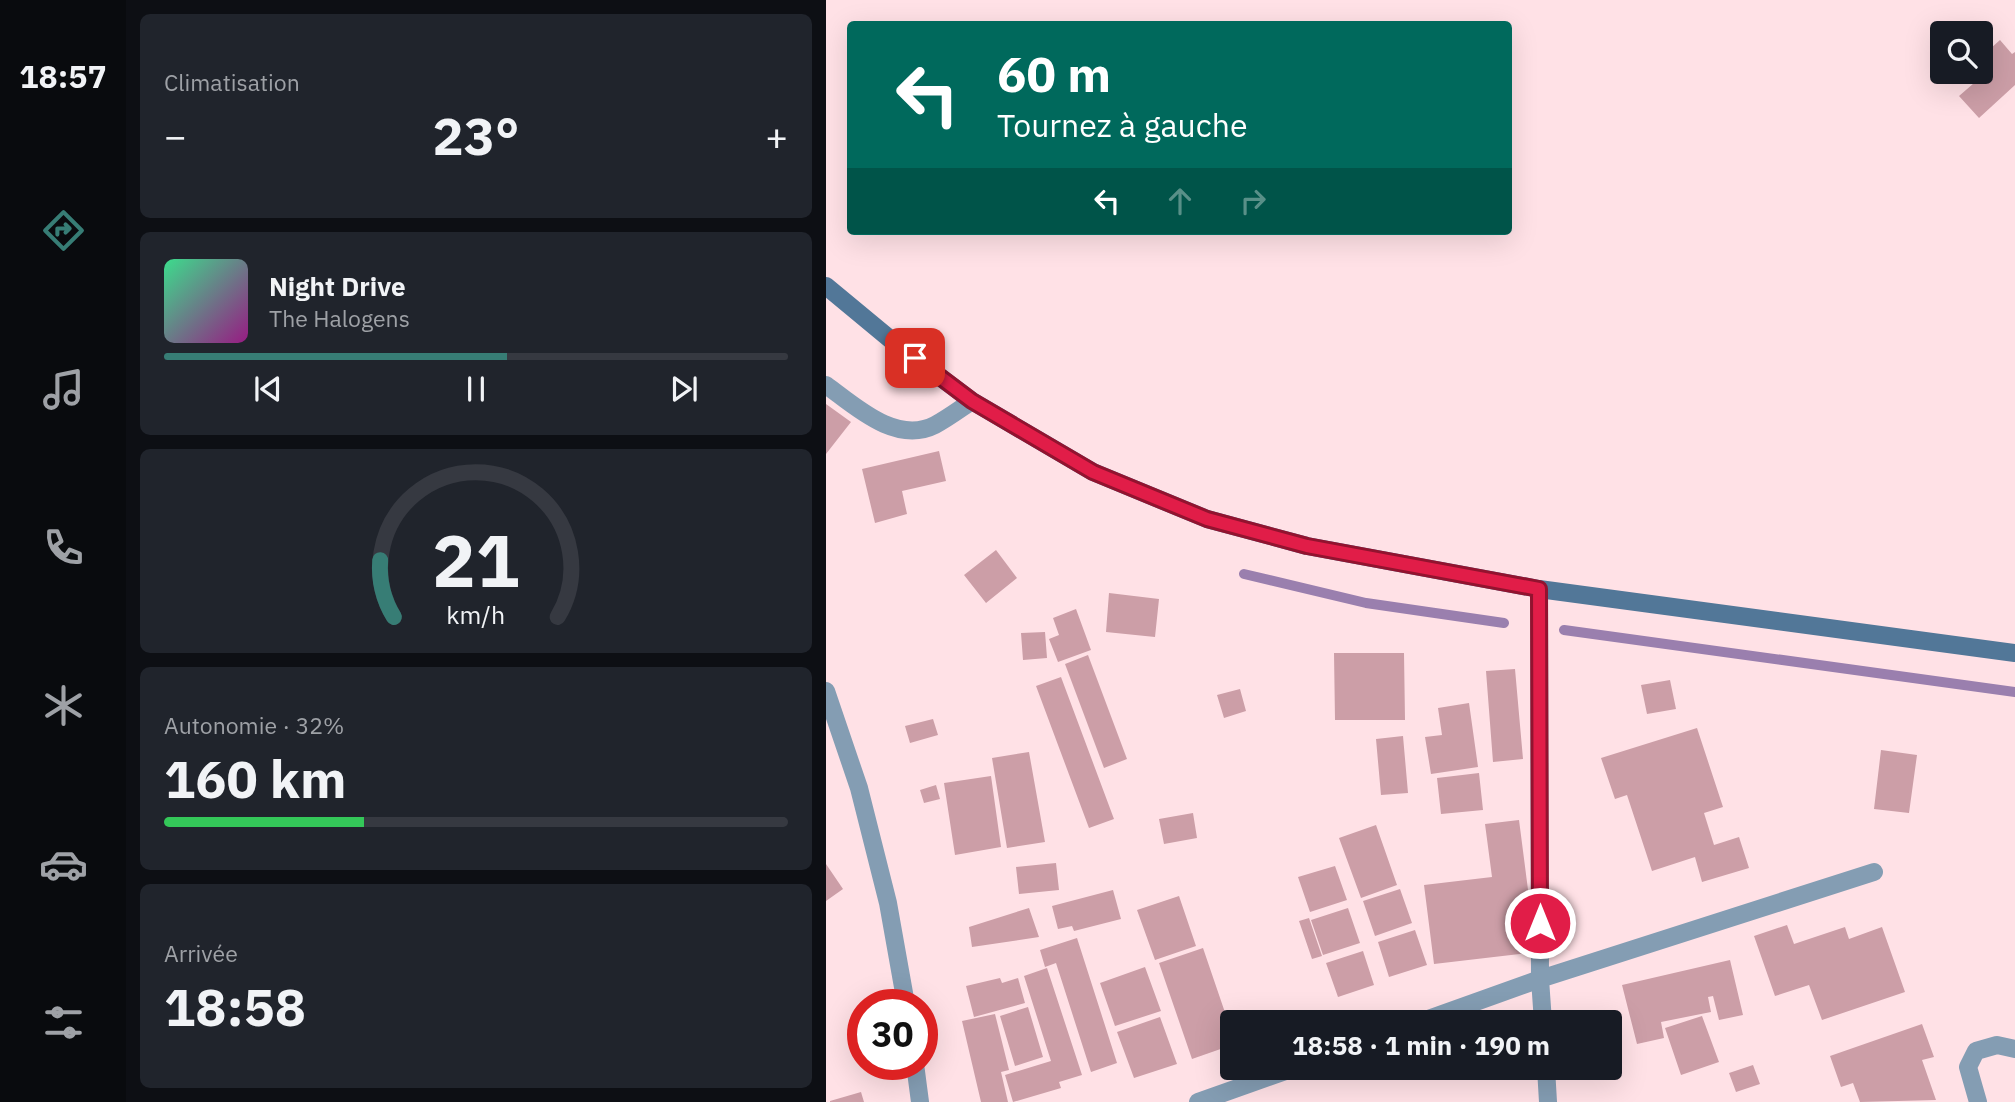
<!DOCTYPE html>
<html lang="fr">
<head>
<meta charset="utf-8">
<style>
  :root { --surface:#171b24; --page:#20242c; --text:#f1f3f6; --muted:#9ea1a6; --line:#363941; --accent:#377d75 }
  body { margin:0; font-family:"IBM Plex Sans",sans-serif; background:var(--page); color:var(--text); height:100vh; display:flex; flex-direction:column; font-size:26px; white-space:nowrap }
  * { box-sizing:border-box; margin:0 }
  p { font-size:23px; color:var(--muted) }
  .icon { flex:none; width:38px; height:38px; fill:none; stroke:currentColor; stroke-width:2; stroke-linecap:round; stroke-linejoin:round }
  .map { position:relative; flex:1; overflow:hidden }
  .drawer { display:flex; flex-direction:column; gap:14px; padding:14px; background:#0d0f14; width:700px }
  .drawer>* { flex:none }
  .top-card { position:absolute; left:21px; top:21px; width:665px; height:214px; border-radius:7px; box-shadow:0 7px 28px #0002; background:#00695c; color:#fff; overflow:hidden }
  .tools { position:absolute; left:1104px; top:21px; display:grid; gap:14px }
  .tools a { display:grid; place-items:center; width:63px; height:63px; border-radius:7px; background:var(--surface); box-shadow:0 7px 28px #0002; font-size:35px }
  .speed { position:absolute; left:21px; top:989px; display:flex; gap:14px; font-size:35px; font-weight:700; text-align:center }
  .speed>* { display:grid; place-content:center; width:91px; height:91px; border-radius:50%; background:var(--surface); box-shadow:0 7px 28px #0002; line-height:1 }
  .speed .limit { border:10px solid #d22; background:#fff; color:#111 }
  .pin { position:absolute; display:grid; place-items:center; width:60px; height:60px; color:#fff; margin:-30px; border-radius:14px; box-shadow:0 4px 10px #0006 }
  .me { position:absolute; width:77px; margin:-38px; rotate:0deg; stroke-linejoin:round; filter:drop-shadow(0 0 5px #0008) }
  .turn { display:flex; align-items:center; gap:24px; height:147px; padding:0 35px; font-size:32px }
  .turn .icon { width:91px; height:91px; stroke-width:2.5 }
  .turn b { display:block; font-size:49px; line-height:60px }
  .lanes { display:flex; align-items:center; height:66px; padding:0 35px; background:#0003; justify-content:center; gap:35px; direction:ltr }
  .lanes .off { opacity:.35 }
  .big { font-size:52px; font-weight:700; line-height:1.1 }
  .drawer .card { flex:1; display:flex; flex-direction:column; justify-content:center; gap:10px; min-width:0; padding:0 24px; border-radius:10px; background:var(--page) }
  .drawer .dial { align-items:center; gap:0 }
  .dial svg { height:182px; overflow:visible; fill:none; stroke:var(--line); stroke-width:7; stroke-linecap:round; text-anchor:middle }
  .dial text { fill:var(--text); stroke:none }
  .song { display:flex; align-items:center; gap:21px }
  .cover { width:84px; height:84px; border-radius:10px; background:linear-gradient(135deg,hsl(150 70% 55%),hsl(310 70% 35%)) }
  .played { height:7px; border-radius:4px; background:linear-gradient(90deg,var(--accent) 55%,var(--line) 55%) }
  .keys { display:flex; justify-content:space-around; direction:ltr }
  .heat { display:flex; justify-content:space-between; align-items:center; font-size:38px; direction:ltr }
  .charge { height:10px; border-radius:5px; background:linear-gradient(90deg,#34c759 32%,var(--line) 0) }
  .trip { position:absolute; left:394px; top:1010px; width:402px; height:70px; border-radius:7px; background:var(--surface); box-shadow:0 7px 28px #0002; font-weight:700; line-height:70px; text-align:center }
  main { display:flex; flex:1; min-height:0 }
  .dock { display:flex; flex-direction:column; width:126px; justify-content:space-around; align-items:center; background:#090b0e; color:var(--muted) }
  .dock .icon { width:49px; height:49px }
  .dock .current { color:var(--accent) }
  .dock b { font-size:32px; color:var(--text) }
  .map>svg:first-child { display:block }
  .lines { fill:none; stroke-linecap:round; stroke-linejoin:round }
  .stream { stroke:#9a7fae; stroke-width:10 }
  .building { fill:#cc9ea7 }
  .service { stroke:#849db3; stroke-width:18 }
  .minor { stroke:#849db3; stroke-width:18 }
  .tertiary { stroke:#849db3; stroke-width:18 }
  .secondary { stroke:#527798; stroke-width:18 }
  .route-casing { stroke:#92132f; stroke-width:18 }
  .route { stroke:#e11d48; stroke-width:12 }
</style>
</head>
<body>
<main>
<nav class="dock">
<b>18:57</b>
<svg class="icon current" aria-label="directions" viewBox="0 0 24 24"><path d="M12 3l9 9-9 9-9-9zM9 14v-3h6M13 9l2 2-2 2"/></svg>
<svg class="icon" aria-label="music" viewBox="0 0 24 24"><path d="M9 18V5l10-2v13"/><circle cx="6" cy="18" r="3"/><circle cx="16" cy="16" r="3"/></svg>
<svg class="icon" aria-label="phone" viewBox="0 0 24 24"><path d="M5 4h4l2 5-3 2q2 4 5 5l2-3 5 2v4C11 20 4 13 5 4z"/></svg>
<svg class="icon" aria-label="climate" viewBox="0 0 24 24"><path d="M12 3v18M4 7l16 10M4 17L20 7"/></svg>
<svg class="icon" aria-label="car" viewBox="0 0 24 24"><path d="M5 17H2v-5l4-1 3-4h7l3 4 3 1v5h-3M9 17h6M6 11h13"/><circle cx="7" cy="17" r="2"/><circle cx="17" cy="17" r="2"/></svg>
<svg class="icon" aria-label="filters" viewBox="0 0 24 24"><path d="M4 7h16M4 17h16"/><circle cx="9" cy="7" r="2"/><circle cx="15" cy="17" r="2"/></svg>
</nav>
<section class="drawer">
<div class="card"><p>Climatisation</p>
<div class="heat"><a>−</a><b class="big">23°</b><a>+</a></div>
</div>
<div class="card">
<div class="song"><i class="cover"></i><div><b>Night Drive</b><p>The Halogens</p></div></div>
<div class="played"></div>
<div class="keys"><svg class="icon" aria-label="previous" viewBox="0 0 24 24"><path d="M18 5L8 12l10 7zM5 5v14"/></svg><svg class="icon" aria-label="pause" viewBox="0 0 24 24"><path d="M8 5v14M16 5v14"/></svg><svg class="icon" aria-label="next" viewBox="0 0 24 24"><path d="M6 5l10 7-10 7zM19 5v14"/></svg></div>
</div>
<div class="card dial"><svg viewBox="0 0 100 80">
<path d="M14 69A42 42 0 1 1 86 69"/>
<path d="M14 69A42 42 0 0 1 8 44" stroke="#377d75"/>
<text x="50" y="56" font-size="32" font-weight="700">21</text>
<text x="50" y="72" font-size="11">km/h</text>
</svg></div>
<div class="card"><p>Autonomie · 32%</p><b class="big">160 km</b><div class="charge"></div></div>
<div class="card"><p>Arrivée</p><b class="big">18:58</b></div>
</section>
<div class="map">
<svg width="1189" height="1102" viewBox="0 0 1189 1102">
  <rect width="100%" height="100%" fill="#ffe1e6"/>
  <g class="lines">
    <path class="stream" d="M 418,574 L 540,603 L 678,623
      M 738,630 L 1189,692"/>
  </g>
  <path class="building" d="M 1174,40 L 1186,54 L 1189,52 L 1189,85 L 1153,118 L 1133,96 L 1155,77 L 1150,72 L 1155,72 L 1155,57 Z
    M 0,404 L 25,422 L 0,454 Z
    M 113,451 L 120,481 L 76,491 L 81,514 L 49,523 L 36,469 Z
    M 170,550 L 191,578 L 160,603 L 138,575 Z
    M 283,593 L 333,599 L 329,637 L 280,632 Z
    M 250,609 L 265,650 L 232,662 L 223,639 L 233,635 L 227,618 Z
    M 219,632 L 221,658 L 197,660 L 195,633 Z
    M 508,653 L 578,653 L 579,720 L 509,720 Z
    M 262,655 L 301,759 L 278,768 L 239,664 Z
    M 689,669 L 697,759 L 667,762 L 660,671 Z
    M 235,677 L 288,819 L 263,828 L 210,686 Z
    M 844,680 L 850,709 L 821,714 L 815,685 Z
    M 414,689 L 420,711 L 398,718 L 391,695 Z
    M 643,703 L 652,767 L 605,774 L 599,737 L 616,735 L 612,708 Z
    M 107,719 L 112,735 L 84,743 L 79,726 Z
    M 871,728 L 897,807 L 878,813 L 888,845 L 913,837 L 923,868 L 876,882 L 869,857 L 826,871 L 801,795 L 789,799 L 775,758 Z
    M 577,736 L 582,793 L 555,795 L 550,739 Z
    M 1055,750 L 1091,755 L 1083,813 L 1048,809 Z
    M 203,752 L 219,842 L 181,848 L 166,758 Z
    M 653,773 L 657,810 L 615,814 L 611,778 Z
    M 165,776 L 175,847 L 129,855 L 118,783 Z
    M 110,785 L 114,799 L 98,803 L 94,790 Z
    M 367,813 L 371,838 L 338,844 L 333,819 Z
    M 693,820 L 710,952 L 608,964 L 598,885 L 666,877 L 659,824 Z
    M 550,825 L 571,885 L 535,898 L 513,838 Z
    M 230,863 L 233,890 L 193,894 L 190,867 Z
    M 0,864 L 17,889 L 0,901 Z
    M 509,866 L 521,900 L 484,912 L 472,877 Z
    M 574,889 L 586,923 L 549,936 L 537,901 Z
    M 287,890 L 295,919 L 248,931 L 246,926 L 232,929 L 226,906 Z
    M 353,896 L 370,946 L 329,960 L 311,910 Z
    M 203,908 L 213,937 L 146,947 L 143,927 Z
    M 522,908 L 534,943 L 497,955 L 485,920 Z
    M 483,918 L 496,956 L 486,959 L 473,921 Z
    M 961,925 L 968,944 L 1019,927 L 1023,939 L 1056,927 L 1079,992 L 996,1020 L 983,985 L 949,996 L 928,936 Z
    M 589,930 L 601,965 L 563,977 L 552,942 Z
    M 251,938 L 291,1063 L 265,1072 L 230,963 L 219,967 L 214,950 Z
    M 377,948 L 406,1033 L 406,1045 L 366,1059 L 333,963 Z
    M 537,951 L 548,985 L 512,997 L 500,963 Z
    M 904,960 L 917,1015 L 893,1020 L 887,996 L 882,997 L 885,1012 L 835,1022 L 838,1038 L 811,1044 L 796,985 Z
    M 319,967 L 335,1011 L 289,1026 L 274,983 Z
    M 221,968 L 256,1075 L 233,1082 L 235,1088 L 187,1102 L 179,1075 L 225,1061 L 198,976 Z
    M 174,978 L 176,983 L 192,978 L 199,1003 L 148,1017 L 140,986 Z
    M 202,1007 L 217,1057 L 189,1066 L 174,1016 Z
    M 169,1014 L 183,1070 L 175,1072 L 182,1102 L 155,1102 L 136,1021 Z
    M 876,1016 L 893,1062 L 855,1075 L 839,1028 Z
    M 334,1017 L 351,1064 L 308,1078 L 291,1032 Z
    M 1096,1024 L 1108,1057 L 1096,1060 L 1110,1100 L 1034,1102 L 1027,1083 L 1015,1087 L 1004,1056 Z
    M 927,1065 L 934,1084 L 910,1092 L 903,1073 Z
    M 35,1092 L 38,1102 L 4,1102 L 4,1101 Z"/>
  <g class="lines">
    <path class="service" d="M 0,385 C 29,406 70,445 109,425 C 122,418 134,409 146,401"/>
    <path class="minor" d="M 713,589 L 714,979 L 717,1022
      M 594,1022 L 714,979 L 1048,872
      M 720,1068 L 722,1102
      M 372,1102 L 468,1068
      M 1152,1102 L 1142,1067 L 1150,1051 L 1171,1045 L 1189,1049"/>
    <path class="tertiary" d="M 0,691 L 33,788 L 62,903 L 80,1004
      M 89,1064 L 94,1102"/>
    <path class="secondary" d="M 0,286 L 70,344 L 146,401 L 267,472 L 381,519 L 481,546 L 713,589 L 1189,653"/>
  </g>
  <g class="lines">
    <g class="route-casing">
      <path id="route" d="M 89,358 L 146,401 L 267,472 L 381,519 L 481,546 L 713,589 L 714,923"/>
    </g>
    <use href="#route" class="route"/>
  </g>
</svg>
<div class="tools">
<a><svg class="icon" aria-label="search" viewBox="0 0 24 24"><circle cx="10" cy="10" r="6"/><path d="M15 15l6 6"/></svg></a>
</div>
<div class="speed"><div class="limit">30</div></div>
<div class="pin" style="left:89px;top:358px;background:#d93025"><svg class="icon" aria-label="arrive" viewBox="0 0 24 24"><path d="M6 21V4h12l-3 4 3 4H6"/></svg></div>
<svg class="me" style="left:714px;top:923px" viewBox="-20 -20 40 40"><circle r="17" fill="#e11d48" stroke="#fff" stroke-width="3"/><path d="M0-11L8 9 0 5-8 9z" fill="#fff"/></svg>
<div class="trip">18:58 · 1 min · 190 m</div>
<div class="top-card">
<div class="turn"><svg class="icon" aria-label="left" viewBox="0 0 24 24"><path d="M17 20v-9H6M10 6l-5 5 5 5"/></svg><div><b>60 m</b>Tournez à gauche</div></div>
<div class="lanes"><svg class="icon" aria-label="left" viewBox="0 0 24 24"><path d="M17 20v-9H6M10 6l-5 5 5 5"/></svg><svg class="icon off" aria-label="ahead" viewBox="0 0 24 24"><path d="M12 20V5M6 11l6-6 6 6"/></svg><svg class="icon off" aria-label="right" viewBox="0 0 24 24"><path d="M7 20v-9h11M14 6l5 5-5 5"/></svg></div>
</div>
</div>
</main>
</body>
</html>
